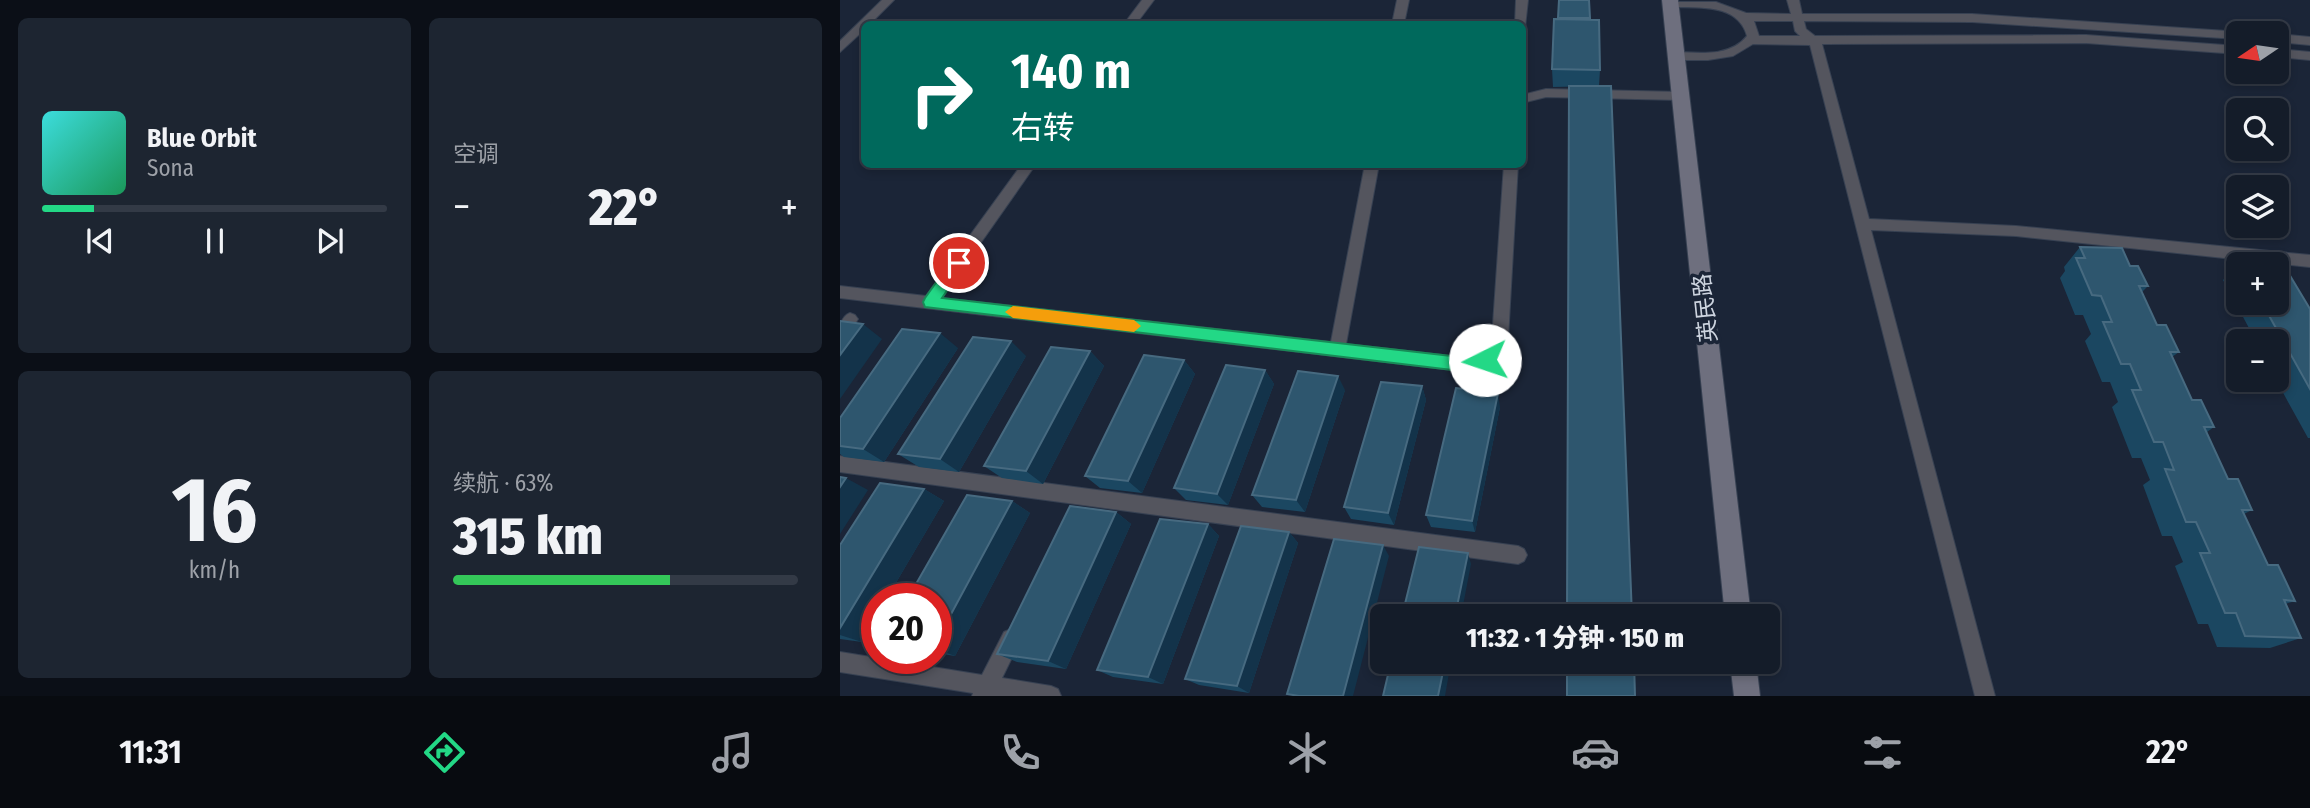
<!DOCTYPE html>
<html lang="zh">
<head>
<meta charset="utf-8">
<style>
  :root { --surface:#141c29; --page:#1d2531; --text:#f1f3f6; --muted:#9da1a8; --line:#333a46; --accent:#23d886 }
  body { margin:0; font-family:"Fira Sans Condensed","Noto Sans SC",sans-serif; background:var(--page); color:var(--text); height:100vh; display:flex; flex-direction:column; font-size:26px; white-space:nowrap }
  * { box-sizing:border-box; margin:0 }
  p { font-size:23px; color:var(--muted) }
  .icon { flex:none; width:38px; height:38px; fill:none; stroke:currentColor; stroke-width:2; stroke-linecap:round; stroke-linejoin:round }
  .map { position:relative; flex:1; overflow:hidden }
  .sheet { display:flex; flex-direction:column; gap:18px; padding:18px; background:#0b0f17; width:840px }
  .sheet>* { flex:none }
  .top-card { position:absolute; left:21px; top:21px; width:665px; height:147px; border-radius:10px; box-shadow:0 4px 10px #0003,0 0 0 2px var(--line); background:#00695c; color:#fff; overflow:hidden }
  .needle { width:46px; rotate:257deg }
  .fabs { position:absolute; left:1386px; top:21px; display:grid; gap:14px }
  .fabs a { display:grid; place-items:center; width:63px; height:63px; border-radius:10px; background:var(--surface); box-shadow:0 4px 10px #0003,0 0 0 2px var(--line); font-size:35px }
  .speed { position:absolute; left:21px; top:583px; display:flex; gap:14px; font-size:35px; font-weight:700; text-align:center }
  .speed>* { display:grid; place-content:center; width:91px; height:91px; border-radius:50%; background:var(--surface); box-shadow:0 4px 10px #0003,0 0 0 2px var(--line); line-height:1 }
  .speed .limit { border:10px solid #d22; background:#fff; color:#111 }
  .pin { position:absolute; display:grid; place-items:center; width:60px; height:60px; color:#fff; margin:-30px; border:4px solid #fff; border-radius:50%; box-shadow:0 2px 7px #0007 }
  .me { position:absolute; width:77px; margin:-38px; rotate:266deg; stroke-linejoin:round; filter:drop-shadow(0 0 5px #0008) }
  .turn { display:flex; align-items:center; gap:24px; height:147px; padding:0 35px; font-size:32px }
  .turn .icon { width:91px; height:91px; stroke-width:2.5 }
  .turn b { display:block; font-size:49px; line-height:60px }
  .big { font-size:52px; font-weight:800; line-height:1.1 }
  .sheet .card { flex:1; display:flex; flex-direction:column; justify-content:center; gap:10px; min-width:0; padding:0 24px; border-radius:10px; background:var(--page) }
  .sheet .dial { align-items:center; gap:0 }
  .dial b { font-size:91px; line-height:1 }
  .song { display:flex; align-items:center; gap:21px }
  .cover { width:84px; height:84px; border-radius:10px; background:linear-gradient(135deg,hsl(180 70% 55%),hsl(150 70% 35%)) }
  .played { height:7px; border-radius:4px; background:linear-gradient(90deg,var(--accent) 15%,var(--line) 15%) }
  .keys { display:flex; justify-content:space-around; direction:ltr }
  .heat { display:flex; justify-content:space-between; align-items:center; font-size:38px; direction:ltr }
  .charge { height:10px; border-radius:5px; background:linear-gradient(90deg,#34c759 63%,var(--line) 0) }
  .sheet .tiles { flex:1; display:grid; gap:18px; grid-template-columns:repeat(2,1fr) }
  .trip { position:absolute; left:530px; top:604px; width:410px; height:70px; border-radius:10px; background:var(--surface); box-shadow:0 4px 10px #0003,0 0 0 2px var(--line); font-weight:800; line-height:70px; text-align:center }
  .dock { display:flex; height:112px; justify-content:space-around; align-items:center; background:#080b10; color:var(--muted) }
  .dock .icon { width:49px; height:49px }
  .dock .on { color:var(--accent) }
  .dock b { font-size:32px; color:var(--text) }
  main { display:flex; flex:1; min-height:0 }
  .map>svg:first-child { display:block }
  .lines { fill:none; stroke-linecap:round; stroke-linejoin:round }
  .lane-casing { stroke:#374152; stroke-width:2 }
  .secondary-casing { stroke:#374152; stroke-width:2 }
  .lane { fill:#54555e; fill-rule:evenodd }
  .secondary { fill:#6e6f7e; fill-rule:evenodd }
  .wall { fill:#1b4761 }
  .shaded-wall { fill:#13334a }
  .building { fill:#2e566e; stroke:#476a80; stroke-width:2 }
  .route { fill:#23d886; stroke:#178c57; stroke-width:2 }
  .slow { fill:#f59e0b }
  .labels { text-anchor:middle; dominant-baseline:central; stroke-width:7; stroke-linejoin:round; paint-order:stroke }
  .street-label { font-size:23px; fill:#cdd4df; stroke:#1b2537 }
</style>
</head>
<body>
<main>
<section class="sheet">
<div class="tiles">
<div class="card">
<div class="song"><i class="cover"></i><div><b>Blue Orbit</b><p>Sona</p></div></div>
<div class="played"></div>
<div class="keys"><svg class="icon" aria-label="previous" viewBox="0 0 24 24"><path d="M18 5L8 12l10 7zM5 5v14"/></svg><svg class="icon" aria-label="pause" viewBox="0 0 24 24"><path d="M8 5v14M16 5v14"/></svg><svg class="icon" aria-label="next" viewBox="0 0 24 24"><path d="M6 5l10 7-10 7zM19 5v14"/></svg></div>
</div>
<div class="card"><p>空调</p>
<div class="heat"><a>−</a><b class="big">22°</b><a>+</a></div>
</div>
<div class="card dial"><b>16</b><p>km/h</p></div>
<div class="card"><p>续航 · 63%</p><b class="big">315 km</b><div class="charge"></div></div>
</div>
</section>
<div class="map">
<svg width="1470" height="696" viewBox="0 0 1470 696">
  <rect width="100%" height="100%" fill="#1b2537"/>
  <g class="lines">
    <g class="lane-casing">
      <path id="lane" d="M 42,0 L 54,0 L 30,24 L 24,24 L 24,30 L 0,52 L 0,41 Z
        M 302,0 L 314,0 L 296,24 L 284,24 Z
        M 557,0 L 569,0 L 564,24 L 552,24 Z
        M 676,0 L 688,0 L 685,27 L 675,24 Z
        M 947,0 L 959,0 L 962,14 L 1132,14 L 1402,32 L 1398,33 L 1398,39 L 1132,22 L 964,21 L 966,29 L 975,36 L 1246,35 L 1398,46 L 1398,54 L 1246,43 L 982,44 L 1029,219 L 1176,226 L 1470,255 L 1470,267 L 1176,236 L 1031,230 L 1155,696 L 1135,696 L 970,45 L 913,44 L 893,56 L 868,60 L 837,60 L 831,56 L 837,52 C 861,53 890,57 907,36 C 898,3 859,8 831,7 L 827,6 L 827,2 L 876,2 L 906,13 L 951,14 ZM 914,21 L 953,21 L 955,31 L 960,36 L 919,36 Z
        M 1437,34 L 1470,37 L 1470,45 L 1437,42 Z
        M 1437,49 L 1470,52 L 1470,60 L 1437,57 Z
        M 706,89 L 841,92 L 847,96 L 841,100 L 706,97 L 682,103 L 682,95 Z
        M 182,164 L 196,164 L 102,298 L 491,342 L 525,164 L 539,164 L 506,344 L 629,358 L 642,351 L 652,339 L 664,164 L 678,164 L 668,339 L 653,361 L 629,372 L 0,298 L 0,286 L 86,296 Z
        M 10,313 L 15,315 L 18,319 L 6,338 L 0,339 C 0,328 0,317 10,313 Z
        M 0,456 L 678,546 L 684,549 L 687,555 L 684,561 L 678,564 L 0,472 Z
        M 171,629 L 178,632 L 181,639 L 162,678 L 211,686 L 218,689 L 221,696 L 132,696 L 133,693 L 0,672 L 0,652 L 142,675 L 164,632 Z"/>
    </g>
    <g class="secondary-casing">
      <path id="secondary" d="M 822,0 L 838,0 L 911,616 L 885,616 Z
        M 890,662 L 916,662 L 920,696 L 894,696 Z"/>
    </g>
    <use href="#lane" class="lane"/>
    <use href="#secondary" class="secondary"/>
  </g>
  <path class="wall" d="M 749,0 L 750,20 L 760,70 L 759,86 L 713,87 L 712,69 L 719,19 Z
    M 1240,247 L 1290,266 L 1308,286 L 1302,292 L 1317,325 L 1339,352 L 1332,357 L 1352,400 L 1374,427 L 1367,432 L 1388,479 L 1412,510 L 1404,514 L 1428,565 L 1455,601 L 1445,604 L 1461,638 L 1430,648 L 1377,647 L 1368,624 L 1358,624 L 1335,566 L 1343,562 L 1332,536 L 1322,536 L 1303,485 L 1310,480 L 1301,458 L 1292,458 L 1272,407 L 1278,402 L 1270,382 L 1262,382 L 1245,341 L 1251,334 L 1243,315 L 1235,315 L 1220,278 L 1225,271 L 1224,267 Z
    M 1400,264 L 1443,264 L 1470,309 L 1470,438 L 1468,438 L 1436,380 L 1437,341 L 1416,341 L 1383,280 L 1398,266 L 1398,303 L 1437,303 L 1437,264 Z
    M 118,348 L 44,462 L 4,457 L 0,454 L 0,418 Z
    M 250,351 L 264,366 L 203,484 L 162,478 L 144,466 Z
    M 186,356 L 119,472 L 79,467 L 58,454 Z
    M 344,360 L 355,374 L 302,493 L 260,488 L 245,476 Z
    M 425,370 L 434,384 L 388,505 L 346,500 L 334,488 Z
    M 582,386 L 586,400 L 554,525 L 511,519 L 504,507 Z
    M 505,390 L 465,512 L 422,507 L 412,495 Z
    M 660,407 L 635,532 L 591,527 L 586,515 Z
    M 84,489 L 104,501 L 47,598 L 37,598 L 22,642 L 0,639 L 0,545 Z
    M 172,501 L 190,513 L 115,656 L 96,653 L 96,598 Z
    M 276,512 L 291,524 L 226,669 L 177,662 L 157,654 Z
    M 368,524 L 379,536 L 323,684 L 273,677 L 257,670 Z
    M 449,532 L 458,543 L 409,693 L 359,685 L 345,679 Z"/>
  <path class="shaded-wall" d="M 23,324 L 42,339 L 0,399 L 0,355 Z
    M 100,333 L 118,348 L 44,462 L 23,449 Z
    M 171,341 L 186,356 L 119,472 L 100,459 Z
    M 250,351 L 264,366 L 203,484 L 186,471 Z
    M 344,360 L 355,374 L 302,493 L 288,481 Z
    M 425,370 L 434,384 L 388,505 L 377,494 Z
    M 498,376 L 505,390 L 465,512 L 456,500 Z
    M 582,386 L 586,400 L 554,525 L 548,513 Z
    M 658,393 L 660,407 L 635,532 L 632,521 Z
    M 6,478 L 28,490 L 0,534 L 0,487 Z
    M 84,489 L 104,501 L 47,598 L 37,598 L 37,616 L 22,642 L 0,635 L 0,628 Z
    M 172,501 L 190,513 L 115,656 L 96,649 L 96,642 Z
    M 276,512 L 291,524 L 226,669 L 208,661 Z
    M 368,524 L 379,536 L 323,684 L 308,677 Z
    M 449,532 L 458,543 L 409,693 L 397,686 Z
    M 543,545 L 549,556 L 513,696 L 503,696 Z
    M 628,553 L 631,564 L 621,616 L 615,616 Z
    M 605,662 L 611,662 L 605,696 L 598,696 Z"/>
  <path class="building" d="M 719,0 L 749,0 L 750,18 L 718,18 Z
    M 714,19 L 759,20 L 760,70 L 712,69 Z
    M 729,86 L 771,86 L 792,616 L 727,616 Z
    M 1240,247 L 1282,248 L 1290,266 L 1298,266 L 1308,286 L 1299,286 L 1317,325 L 1326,325 L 1339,352 L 1330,352 L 1352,400 L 1361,400 L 1374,427 L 1364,427 L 1388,479 L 1398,479 L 1412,510 L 1402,510 L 1428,565 L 1438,565 L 1455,601 L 1444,600 L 1461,638 L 1405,636 L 1396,613 L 1385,613 L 1360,553 L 1370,553 L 1356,522 L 1346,522 L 1325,469 L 1334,470 L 1323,442 L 1314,442 L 1292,390 L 1301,390 L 1290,364 L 1281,364 L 1263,322 L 1272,322 L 1261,296 L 1252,295 L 1236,258 L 1245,258 Z
    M 1400,264 L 1443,264 L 1470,309 L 1470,389 L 1422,303 L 1437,303 L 1437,264 Z
    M 0,321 L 23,324 L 0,355 Z
    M 62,329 L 100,333 L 23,449 L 0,446 L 0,418 Z
    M 133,337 L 171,341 L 100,459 L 58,454 Z
    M 211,347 L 250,351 L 186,471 L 144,466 Z
    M 304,355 L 344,360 L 288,481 L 245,476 Z
    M 386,365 L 425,370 L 377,494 L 334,488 Z
    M 458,371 L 498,376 L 456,500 L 412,495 Z
    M 541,382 L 582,386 L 548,513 L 504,507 Z
    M 616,388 L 658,393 L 632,521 L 586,515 Z
    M 0,477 L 6,478 L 0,487 Z
    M 40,483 L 84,489 L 0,628 L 0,545 Z
    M 127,495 L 172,501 L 96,642 L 96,598 L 68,598 Z
    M 230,506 L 276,512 L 208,661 L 157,654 Z
    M 320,519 L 368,524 L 308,677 L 257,670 Z
    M 401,526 L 449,532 L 397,686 L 345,679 Z
    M 494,539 L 543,545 L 503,696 L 459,696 L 447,694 Z
    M 579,547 L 628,553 L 615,616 L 562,616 Z
    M 551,662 L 605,662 L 598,696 L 543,696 Z
    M 727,662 L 794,662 L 795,696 L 727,696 Z"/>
  <path class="route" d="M 119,257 L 126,263 L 102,298 L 629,358 L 645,354 L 650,356 L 653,360 L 650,365 L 629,372 L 85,307 L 83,302 L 85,298 L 113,259 Z"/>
  <path class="slow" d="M 173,306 L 294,320 L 301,326 L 294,332 L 173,318 L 165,312 Z"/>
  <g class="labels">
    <g class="street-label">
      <text transform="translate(865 308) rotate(-96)">英民路</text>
    </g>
  </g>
</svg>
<div class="fabs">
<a><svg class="needle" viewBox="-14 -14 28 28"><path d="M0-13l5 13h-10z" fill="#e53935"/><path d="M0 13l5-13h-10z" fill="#9da1a8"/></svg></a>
<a><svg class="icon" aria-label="search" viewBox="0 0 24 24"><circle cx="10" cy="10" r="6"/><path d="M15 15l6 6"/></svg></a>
<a><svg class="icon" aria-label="layers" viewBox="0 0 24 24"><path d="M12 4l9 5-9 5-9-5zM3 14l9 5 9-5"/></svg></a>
<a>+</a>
<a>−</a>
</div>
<div class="speed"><div class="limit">20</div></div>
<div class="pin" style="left:119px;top:263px;background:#d93025"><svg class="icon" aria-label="arrive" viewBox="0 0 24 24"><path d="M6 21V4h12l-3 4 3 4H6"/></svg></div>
<svg class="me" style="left:645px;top:360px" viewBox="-20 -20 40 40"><circle r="19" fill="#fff"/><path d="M0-13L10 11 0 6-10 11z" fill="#23d886"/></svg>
<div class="trip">11:32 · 1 分钟 · 150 m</div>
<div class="top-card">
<div class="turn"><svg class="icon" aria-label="right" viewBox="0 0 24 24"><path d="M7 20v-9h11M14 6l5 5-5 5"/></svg><div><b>140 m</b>右转</div></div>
</div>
</div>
</main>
<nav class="dock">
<b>11:31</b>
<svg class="icon on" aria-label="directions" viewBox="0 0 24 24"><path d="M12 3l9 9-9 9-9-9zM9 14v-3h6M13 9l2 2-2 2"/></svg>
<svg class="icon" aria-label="music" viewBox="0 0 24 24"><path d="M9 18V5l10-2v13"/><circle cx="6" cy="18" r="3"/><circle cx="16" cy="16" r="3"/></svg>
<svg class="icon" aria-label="phone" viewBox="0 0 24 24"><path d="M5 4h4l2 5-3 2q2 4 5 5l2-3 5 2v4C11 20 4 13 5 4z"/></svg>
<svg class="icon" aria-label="climate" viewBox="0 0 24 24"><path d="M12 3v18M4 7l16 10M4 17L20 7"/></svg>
<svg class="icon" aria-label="car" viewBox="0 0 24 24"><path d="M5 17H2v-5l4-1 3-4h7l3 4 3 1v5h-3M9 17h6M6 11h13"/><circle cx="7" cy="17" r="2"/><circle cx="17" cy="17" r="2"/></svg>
<svg class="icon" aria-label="filters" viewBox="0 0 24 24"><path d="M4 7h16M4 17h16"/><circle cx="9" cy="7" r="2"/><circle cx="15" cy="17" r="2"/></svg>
<b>22°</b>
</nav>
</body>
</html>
